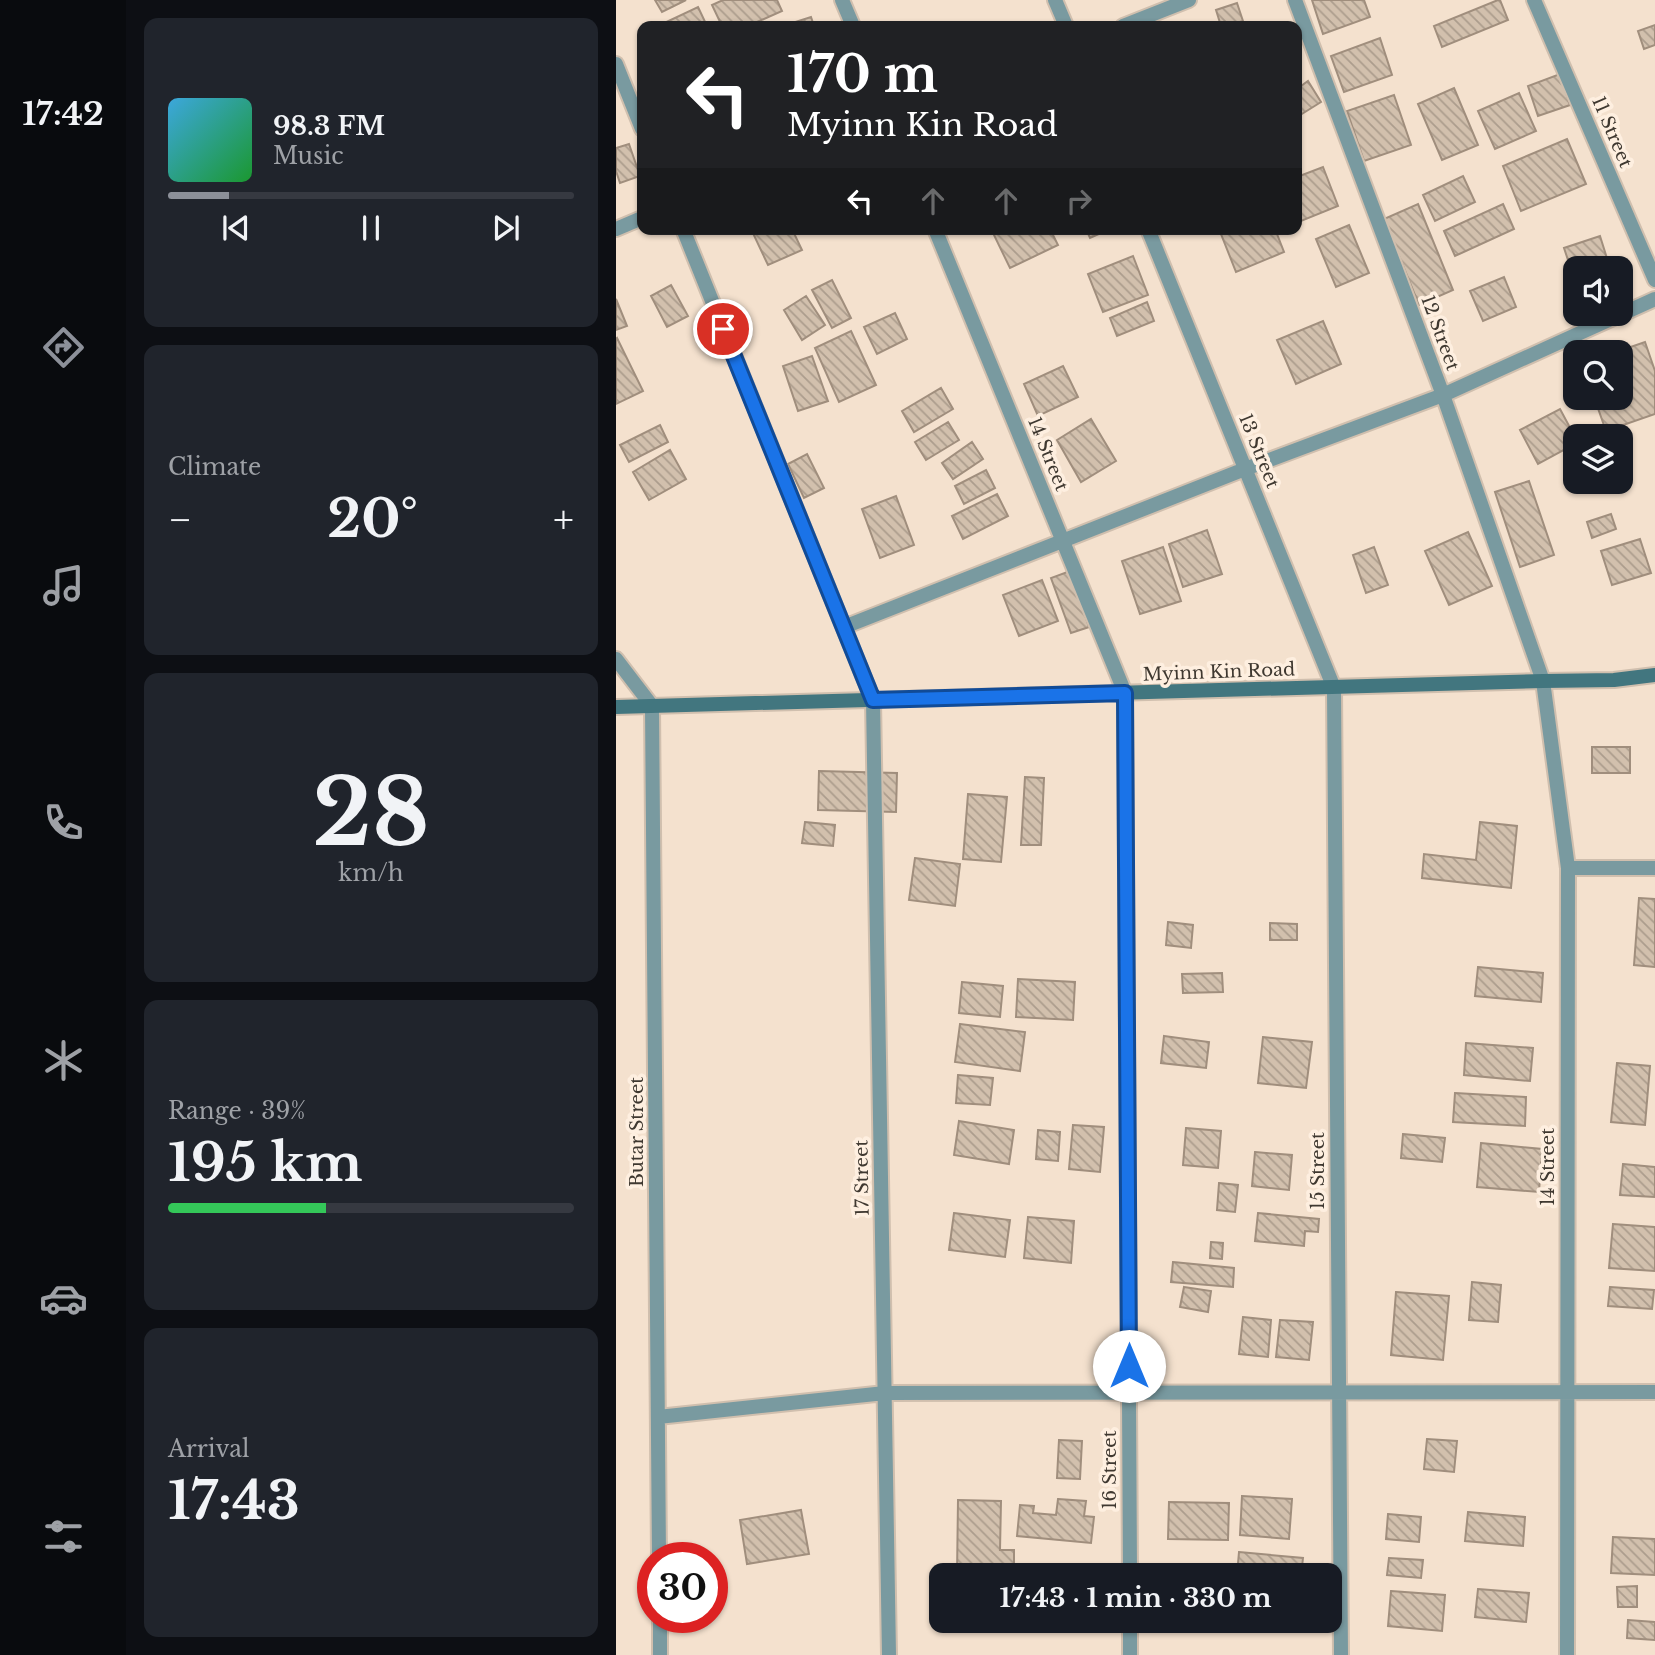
<!DOCTYPE html>
<html lang="en">
<head>
<meta charset="utf-8">
<style>
  :root { --surface:#171b24; --page:#20242c; --text:#f1f3f6; --muted:#9ea1a6; --line:#363941; --accent:#8c9099 }
  body { margin:0; font-family:"Libre Baskerville",serif; background:var(--page); color:var(--text); height:100vh; display:flex; flex-direction:column; font-size:26px; white-space:nowrap }
  * { box-sizing:border-box; margin:0 }
  p { font-size:23px; color:var(--muted) }
  .icon { flex:none; width:38px; height:38px; fill:none; stroke:currentColor; stroke-width:2; stroke-linecap:round; stroke-linejoin:round }
  .map { position:relative; flex:1; overflow:hidden }
  .side { display:flex; flex-direction:column; gap:18px; padding:18px; background:#0d0f14; width:490px }
  .side>* { flex:none }
  .top-card { position:absolute; left:21px; top:21px; width:665px; height:214px; border-radius:14px; box-shadow:0 2px 5px #0004; background:#202124; color:#fff; overflow:hidden }
  .fabs { position:absolute; left:947px; top:256px; display:grid; gap:14px }
  .fabs a { display:grid; place-items:center; width:70px; height:70px; border-radius:14px; background:var(--surface); box-shadow:0 2px 5px #0004; font-size:35px }
  .speed { position:absolute; left:21px; top:1542px; display:flex; gap:14px; font-size:35px; font-weight:700; text-align:center }
  .speed>* { display:grid; place-content:center; width:91px; height:91px; border-radius:50%; background:var(--surface); box-shadow:0 2px 5px #0004; line-height:1 }
  .speed .limit { border:10px solid #d22; background:#fff; color:#111 }
  .pin { position:absolute; display:grid; place-items:center; width:60px; height:60px; color:#fff; margin:-30px; border:4px solid #fff; border-radius:50%; box-shadow:0 2px 7px #0007 }
  .me { position:absolute; width:77px; margin:-38px; rotate:0deg; stroke-linejoin:round; filter:drop-shadow(0 0 5px #0008) }
  .turn { display:flex; align-items:center; gap:24px; height:147px; padding:0 35px; font-size:32px }
  .turn .icon { width:91px; height:91px; stroke-width:2.5 }
  .turn b { display:block; font-size:49px; line-height:60px }
  .lanes { display:flex; align-items:center; height:66px; padding:0 35px; background:#0003; justify-content:center; gap:35px; direction:ltr }
  .lanes .off { opacity:.35 }
  .big { font-size:52px; font-weight:800; line-height:1.1 }
  .side .tile { flex:1; display:flex; flex-direction:column; justify-content:center; gap:10px; min-width:0; padding:0 24px; border-radius:14px; background:var(--page) }
  .side .dial { align-items:center; gap:0 }
  .dial b { font-size:91px; line-height:1 }
  .song { display:flex; align-items:center; gap:21px }
  .cover { width:84px; height:84px; border-radius:10px; background:linear-gradient(135deg,hsl(200 70% 55%),hsl(130 70% 35%)) }
  .played { height:7px; border-radius:4px; background:linear-gradient(90deg,var(--accent) 15%,var(--line) 15%) }
  .keys { display:flex; justify-content:space-around; direction:ltr }
  .heat { display:flex; justify-content:space-between; align-items:center; font-size:38px; direction:ltr }
  .charge { height:10px; border-radius:5px; background:linear-gradient(90deg,#34c759 39%,var(--line) 0) }
  .trip { position:absolute; left:313px; top:1563px; width:413px; height:70px; border-radius:14px; background:var(--surface); box-shadow:0 2px 5px #0004; font-weight:800; line-height:70px; text-align:center }
  main { display:flex; flex:1; min-height:0 }
  .menu { display:flex; flex-direction:column; width:126px; justify-content:space-around; align-items:center; background:#090b0e; color:var(--muted) }
  .menu .icon { width:49px; height:49px }
  .menu .on { color:var(--accent) }
  .menu b { font-size:32px; color:var(--text) }
  .map>svg:first-child { display:block }
  .building { fill:url(#building-back-hatch); stroke:#a08e7d; stroke-width:2 }
  .lines { fill:none; stroke-linecap:round; stroke-linejoin:round }
  .street-casing { stroke:#d0bfae; stroke-width:18 }
  .secondary-casing { stroke:#d0bfae; stroke-width:18 }
  .street { stroke:#799aa0; stroke-width:14 }
  .secondary { stroke:#42767f; stroke-width:14 }
  .route-casing { stroke:#114b97; stroke-width:18 }
  .route { stroke:#1a73e8; stroke-width:12 }
  .labels { text-anchor:middle; dominant-baseline:central; stroke-width:7; stroke-linejoin:round; paint-order:stroke }
  .street-label { font-size:18px; fill:#3f3830; stroke:#feefe0 }
</style>
</head>
<body>
<main>
<nav class="menu">
<b>17:42</b>
<svg class="icon on" aria-label="directions" viewBox="0 0 24 24"><path d="M12 3l9 9-9 9-9-9zM9 14v-3h6M13 9l2 2-2 2"/></svg>
<svg class="icon" aria-label="music" viewBox="0 0 24 24"><path d="M9 18V5l10-2v13"/><circle cx="6" cy="18" r="3"/><circle cx="16" cy="16" r="3"/></svg>
<svg class="icon" aria-label="phone" viewBox="0 0 24 24"><path d="M5 4h4l2 5-3 2q2 4 5 5l2-3 5 2v4C11 20 4 13 5 4z"/></svg>
<svg class="icon" aria-label="climate" viewBox="0 0 24 24"><path d="M12 3v18M4 7l16 10M4 17L20 7"/></svg>
<svg class="icon" aria-label="car" viewBox="0 0 24 24"><path d="M5 17H2v-5l4-1 3-4h7l3 4 3 1v5h-3M9 17h6M6 11h13"/><circle cx="7" cy="17" r="2"/><circle cx="17" cy="17" r="2"/></svg>
<svg class="icon" aria-label="filters" viewBox="0 0 24 24"><path d="M4 7h16M4 17h16"/><circle cx="9" cy="7" r="2"/><circle cx="15" cy="17" r="2"/></svg>
</nav>
<section class="side">
<div class="tile">
<div class="song"><i class="cover"></i><div><b>98.3 FM</b><p>Music</p></div></div>
<div class="played"></div>
<div class="keys"><svg class="icon" aria-label="previous" viewBox="0 0 24 24"><path d="M18 5L8 12l10 7zM5 5v14"/></svg><svg class="icon" aria-label="pause" viewBox="0 0 24 24"><path d="M8 5v14M16 5v14"/></svg><svg class="icon" aria-label="next" viewBox="0 0 24 24"><path d="M6 5l10 7-10 7zM19 5v14"/></svg></div>
</div>
<div class="tile"><p>Climate</p>
<div class="heat"><a>−</a><b class="big">20°</b><a>+</a></div>
</div>
<div class="tile dial"><b>28</b><p>km/h</p></div>
<div class="tile"><p>Range · 39%</p><b class="big">195 km</b><div class="charge"></div></div>
<div class="tile"><p>Arrival</p><b class="big">17:43</b></div>
</section>
<div class="map">
<svg width="1039" height="1655" viewBox="0 0 1039 1655">
  <defs>
    <pattern id="building-back-hatch" width="6" height="6" patternUnits="userSpaceOnUse" patternTransform="scale(1.75)"><rect width="6" height="6" fill="#d2c0ad"/><path d="M-1 5l2 2M0 0l6 6M5-1l2 2" fill="none" stroke="#ac9d8d"/></pattern>
  </defs>
  <rect width="100%" height="100%" fill="#f4e1ce"/>
  <path class="building" d="M 39,0 L 70,0 L 46,12 Z
    M 107,0 L 161,0 L 166,11 L 132,26 L 106,26 L 96,5 Z
    M 696,0 L 748,0 L 754,17 L 707,34 Z
    M 882,0 L 884,0 L 892,20 L 826,47 L 818,26 Z
    M 621,3 L 627,21 L 611,26 L 605,26 L 600,10 Z
    M 82,7 L 91,26 L 42,26 Z
    M 195,17 L 198,26 L 170,26 L 170,25 Z
    M 1039,25 L 1039,45 L 1028,49 L 1022,31 Z
    M 764,38 L 776,75 L 728,92 L 715,56 Z
    M 944,74 L 954,105 L 922,116 L 912,86 Z
    M 692,81 L 705,102 L 681,117 L 681,89 Z
    M 838,88 L 862,145 L 826,160 L 802,104 Z
    M 903,93 L 920,131 L 879,149 L 862,111 Z
    M 778,95 L 795,145 L 748,161 L 731,111 Z
    M 951,139 L 970,184 L 905,211 L 887,166 Z
    M 13,144 L 24,176 L 4,183 L 0,171 L 0,148 Z
    M 707,167 L 722,206 L 685,221 L 681,209 L 681,177 Z
    M 847,176 L 859,202 L 819,221 L 807,195 Z
    M 802,204 L 837,290 L 803,305 L 768,219 Z
    M 887,204 L 898,229 L 839,256 L 828,231 Z
    M 733,225 L 753,273 L 720,287 L 700,239 Z
    M 135,229 L 176,229 L 186,250 L 152,265 Z
    M 384,229 L 434,229 L 442,245 L 394,268 L 377,233 Z
    M 470,229 L 494,229 L 474,238 Z
    M 603,229 L 659,229 L 668,252 L 620,272 Z
    M 984,236 L 994,268 L 959,268 L 959,281 L 948,248 Z
    M 517,256 L 532,295 L 487,312 L 472,274 Z
    M 888,277 L 900,307 L 867,321 L 854,291 Z
    M 216,280 L 235,318 L 216,328 L 196,290 Z
    M 55,285 L 72,316 L 51,327 L 35,296 Z
    M 190,296 L 209,325 L 186,340 L 168,310 Z
    M 0,299 L 11,326 L 0,330 Z
    M 531,302 L 538,321 L 501,336 L 494,318 Z
    M 279,313 L 291,339 L 261,354 L 248,327 Z
    M 707,321 L 725,364 L 680,384 L 661,340 Z
    M 235,331 L 260,385 L 223,402 L 199,348 Z
    M 1,338 L 27,391 L 0,404 L 0,339 Z
    M 1029,342 L 1039,371 L 1039,414 L 990,431 L 978,397 L 1004,397 L 1004,352 L 1000,352 Z
    M 196,356 L 212,401 L 182,411 L 167,366 Z
    M 447,366 L 462,397 L 422,416 L 408,384 Z
    M 325,388 L 337,409 L 298,432 L 286,411 Z
    M 944,409 L 959,437 L 959,444 L 922,464 L 904,430 Z
    M 475,419 L 500,461 L 465,482 L 441,440 Z
    M 332,422 L 343,440 L 310,460 L 299,442 Z
    M 44,425 L 52,442 L 13,462 L 4,445 Z
    M 356,442 L 367,459 L 337,479 L 326,463 Z
    M 54,450 L 70,479 L 33,500 L 17,472 Z
    M 191,454 L 208,488 L 188,498 L 172,464 Z
    M 370,470 L 379,488 L 348,504 L 339,486 Z
    M 913,481 L 938,555 L 904,567 L 879,492 Z
    M 381,494 L 392,516 L 347,539 L 336,516 Z
    M 280,496 L 298,545 L 264,558 L 246,509 Z
    M 995,514 L 1000,529 L 976,538 L 971,522 Z
    M 591,530 L 606,574 L 567,587 L 553,544 Z
    M 852,532 L 876,586 L 833,605 L 809,551 Z
    M 1024,539 L 1035,573 L 996,585 L 985,551 Z
    M 547,547 L 565,601 L 524,614 L 506,561 Z
    M 758,547 L 772,585 L 750,593 L 737,555 Z
    M 454,571 L 473,627 L 455,633 L 435,578 Z
    M 426,580 L 442,621 L 403,636 L 387,595 Z
    M 976,747 L 1014,747 L 1014,773 L 976,773 Z
    M 203,771 L 281,773 L 280,812 L 202,810 Z
    M 409,777 L 428,778 L 425,845 L 405,845 Z
    M 352,794 L 391,797 L 385,862 L 347,859 Z
    M 189,822 L 219,825 L 217,846 L 186,843 Z
    M 864,822 L 901,826 L 895,888 L 806,878 L 808,854 L 860,860 Z
    M 299,858 L 344,864 L 339,906 L 293,900 Z
    M 1023,898 L 1039,899 L 1039,967 L 1018,965 Z
    M 552,922 L 577,925 L 575,948 L 550,945 Z
    M 654,923 L 681,924 L 681,940 L 654,940 Z
    M 862,967 L 927,973 L 925,1002 L 859,996 Z
    M 606,973 L 607,992 L 567,993 L 566,974 Z
    M 402,979 L 459,982 L 457,1020 L 400,1017 Z
    M 346,982 L 387,986 L 384,1017 L 343,1013 Z
    M 344,1024 L 409,1032 L 404,1071 L 339,1062 Z
    M 548,1036 L 593,1042 L 590,1068 L 545,1063 Z
    M 647,1037 L 696,1042 L 690,1088 L 642,1083 Z
    M 850,1043 L 917,1048 L 914,1081 L 848,1075 Z
    M 1001,1063 L 1034,1066 L 1029,1125 L 995,1122 Z
    M 342,1075 L 377,1078 L 374,1105 L 340,1103 Z
    M 839,1093 L 910,1097 L 909,1126 L 837,1122 Z
    M 343,1121 L 398,1130 L 393,1164 L 338,1155 Z
    M 457,1125 L 488,1127 L 484,1172 L 453,1169 Z
    M 570,1128 L 605,1131 L 602,1168 L 567,1165 Z
    M 422,1130 L 444,1132 L 442,1161 L 420,1159 Z
    M 787,1134 L 829,1138 L 826,1162 L 785,1158 Z
    M 865,1143 L 926,1149 L 923,1192 L 861,1187 Z
    M 639,1152 L 676,1155 L 673,1190 L 636,1186 Z
    M 1007,1164 L 1039,1167 L 1039,1197 L 1004,1195 Z
    M 603,1183 L 622,1185 L 619,1212 L 601,1210 Z
    M 338,1213 L 394,1220 L 389,1257 L 333,1250 Z
    M 642,1213 L 703,1219 L 702,1232 L 689,1231 L 688,1246 L 639,1241 Z
    M 412,1217 L 458,1221 L 455,1263 L 408,1258 Z
    M 997,1224 L 1039,1227 L 1039,1271 L 993,1268 Z
    M 595,1242 L 607,1243 L 606,1259 L 594,1258 Z
    M 557,1262 L 618,1268 L 617,1287 L 555,1282 Z
    M 856,1282 L 885,1285 L 882,1322 L 853,1320 Z
    M 568,1287 L 595,1291 L 592,1312 L 564,1307 Z
    M 994,1287 L 1038,1290 L 1036,1309 L 992,1306 Z
    M 780,1292 L 833,1296 L 827,1360 L 775,1355 Z
    M 627,1317 L 655,1320 L 652,1357 L 623,1354 Z
    M 664,1320 L 697,1322 L 693,1360 L 660,1357 Z
    M 811,1439 L 841,1441 L 838,1472 L 808,1469 Z
    M 443,1440 L 466,1441 L 464,1479 L 441,1478 Z
    M 626,1496 L 676,1499 L 673,1539 L 624,1535 Z
    M 442,1499 L 470,1501 L 468,1516 L 478,1517 L 475,1543 L 401,1536 L 404,1505 L 418,1506 L 417,1513 L 440,1515 Z
    M 342,1500 L 385,1501 L 384,1550 L 398,1550 L 398,1575 L 341,1575 Z
    M 553,1502 L 613,1503 L 612,1540 L 552,1539 Z
    M 185,1510 L 193,1554 L 131,1564 L 124,1520 Z
    M 852,1512 L 909,1517 L 907,1546 L 849,1541 Z
    M 772,1514 L 805,1517 L 803,1542 L 770,1539 Z
    M 997,1537 L 1039,1539 L 1039,1575 L 995,1573 Z
    M 623,1552 L 687,1558 L 685,1575 L 621,1575 Z
    M 773,1558 L 807,1560 L 805,1578 L 771,1575 Z
    M 1021,1586 L 1021,1607 L 1002,1607 L 1001,1587 Z
    M 862,1589 L 913,1593 L 910,1622 L 859,1617 Z
    M 775,1591 L 829,1595 L 826,1631 L 772,1626 Z
    M 1012,1620 L 1039,1622 L 1039,1640 L 1011,1638 Z"/>
  <g class="lines">
    <g class="street-casing">
      <path id="street" d="M 226,0 L 237,26
        M 439,0 L 450,26
        M 679,0 L 827,395 L 927,681 L 952,868 L 951,1655
        M 918,0 L 1039,280
        M 507,26 L 573,0
        M 0,64 L 26,129
        M 0,229 L 26,218
        M 67,229 L 257,700 L 273,1655
        M 319,229 L 509,693 L 514,1575
        M 532,229 L 718,688 L 725,1655
        M 228,627 L 629,469 L 827,395 L 1039,299
        M 0,659 L 36,706 L 43,1558
        M 952,868 L 1039,868
        M 42,1417 L 269,1393 L 1039,1392
        M 44,1617 L 44,1655
        M 514,1620 L 514,1655"/>
    </g>
    <g class="secondary-casing">
      <path id="secondary" d="M 0,707 L 927,681 L 998,680 L 1039,675"/>
    </g>
    <use href="#street" class="street"/>
    <use href="#secondary" class="secondary"/>
  </g>
  <g class="lines">
    <g class="route-casing">
      <path id="route" d="M 107,329 L 257,700 L 509,693 L 513,1366"/>
    </g>
    <use href="#route" class="route"/>
  </g>
  <g class="labels">
    <g class="street-label">
      <text transform="translate(996 132) rotate(67)">11 Street</text>
      <text transform="translate(824 333) rotate(70)">12 Street</text>
      <text transform="translate(643 451) rotate(68)">13 Street</text>
      <text transform="translate(432 454) rotate(68)">14 Street</text>
      <text transform="translate(603 672) rotate(-2)">Myinn Kin Road</text>
      <text transform="translate(21 1132) rotate(-90)">Butar Street</text>
      <text transform="translate(932 1167) rotate(-90)">14 Street</text>
      <text transform="translate(702 1171) rotate(-90)">15 Street</text>
      <text transform="translate(246 1178) rotate(-91)">17 Street</text>
      <text transform="translate(494 1470) rotate(-90)">16 Street</text>
    </g>
  </g>
</svg>
<div class="fabs">
<a><svg class="icon" aria-label="sound" viewBox="0 0 24 24"><path d="M4 9h4l5-4v14l-5-4H4zM17 9q2 3 0 6"/></svg></a>
<a><svg class="icon" aria-label="search" viewBox="0 0 24 24"><circle cx="10" cy="10" r="6"/><path d="M15 15l6 6"/></svg></a>
<a><svg class="icon" aria-label="layers" viewBox="0 0 24 24"><path d="M12 4l9 5-9 5-9-5zM3 14l9 5 9-5"/></svg></a>
</div>
<div class="speed"><div class="limit">30</div></div>
<div class="pin" style="left:107px;top:329px;background:#d93025"><svg class="icon" aria-label="arrive" viewBox="0 0 24 24"><path d="M6 21V4h12l-3 4 3 4H6"/></svg></div>
<svg class="me" style="left:513px;top:1366px" viewBox="-20 -20 40 40"><circle r="19" fill="#fff"/><path d="M0-13L10 11 0 6-10 11z" fill="#1a73e8"/></svg>
<div class="trip">17:43 · 1 min · 330 m</div>
<div class="top-card">
<div class="turn"><svg class="icon" aria-label="left" viewBox="0 0 24 24"><path d="M17 20v-9H6M10 6l-5 5 5 5"/></svg><div><b>170 m</b>Myinn Kin Road</div></div>
<div class="lanes"><svg class="icon" aria-label="left" viewBox="0 0 24 24"><path d="M17 20v-9H6M10 6l-5 5 5 5"/></svg><svg class="icon off" aria-label="ahead" viewBox="0 0 24 24"><path d="M12 20V5M6 11l6-6 6 6"/></svg><svg class="icon off" aria-label="ahead" viewBox="0 0 24 24"><path d="M12 20V5M6 11l6-6 6 6"/></svg><svg class="icon off" aria-label="right" viewBox="0 0 24 24"><path d="M7 20v-9h11M14 6l5 5-5 5"/></svg></div>
</div>
</div>
</main>
</body>
</html>
